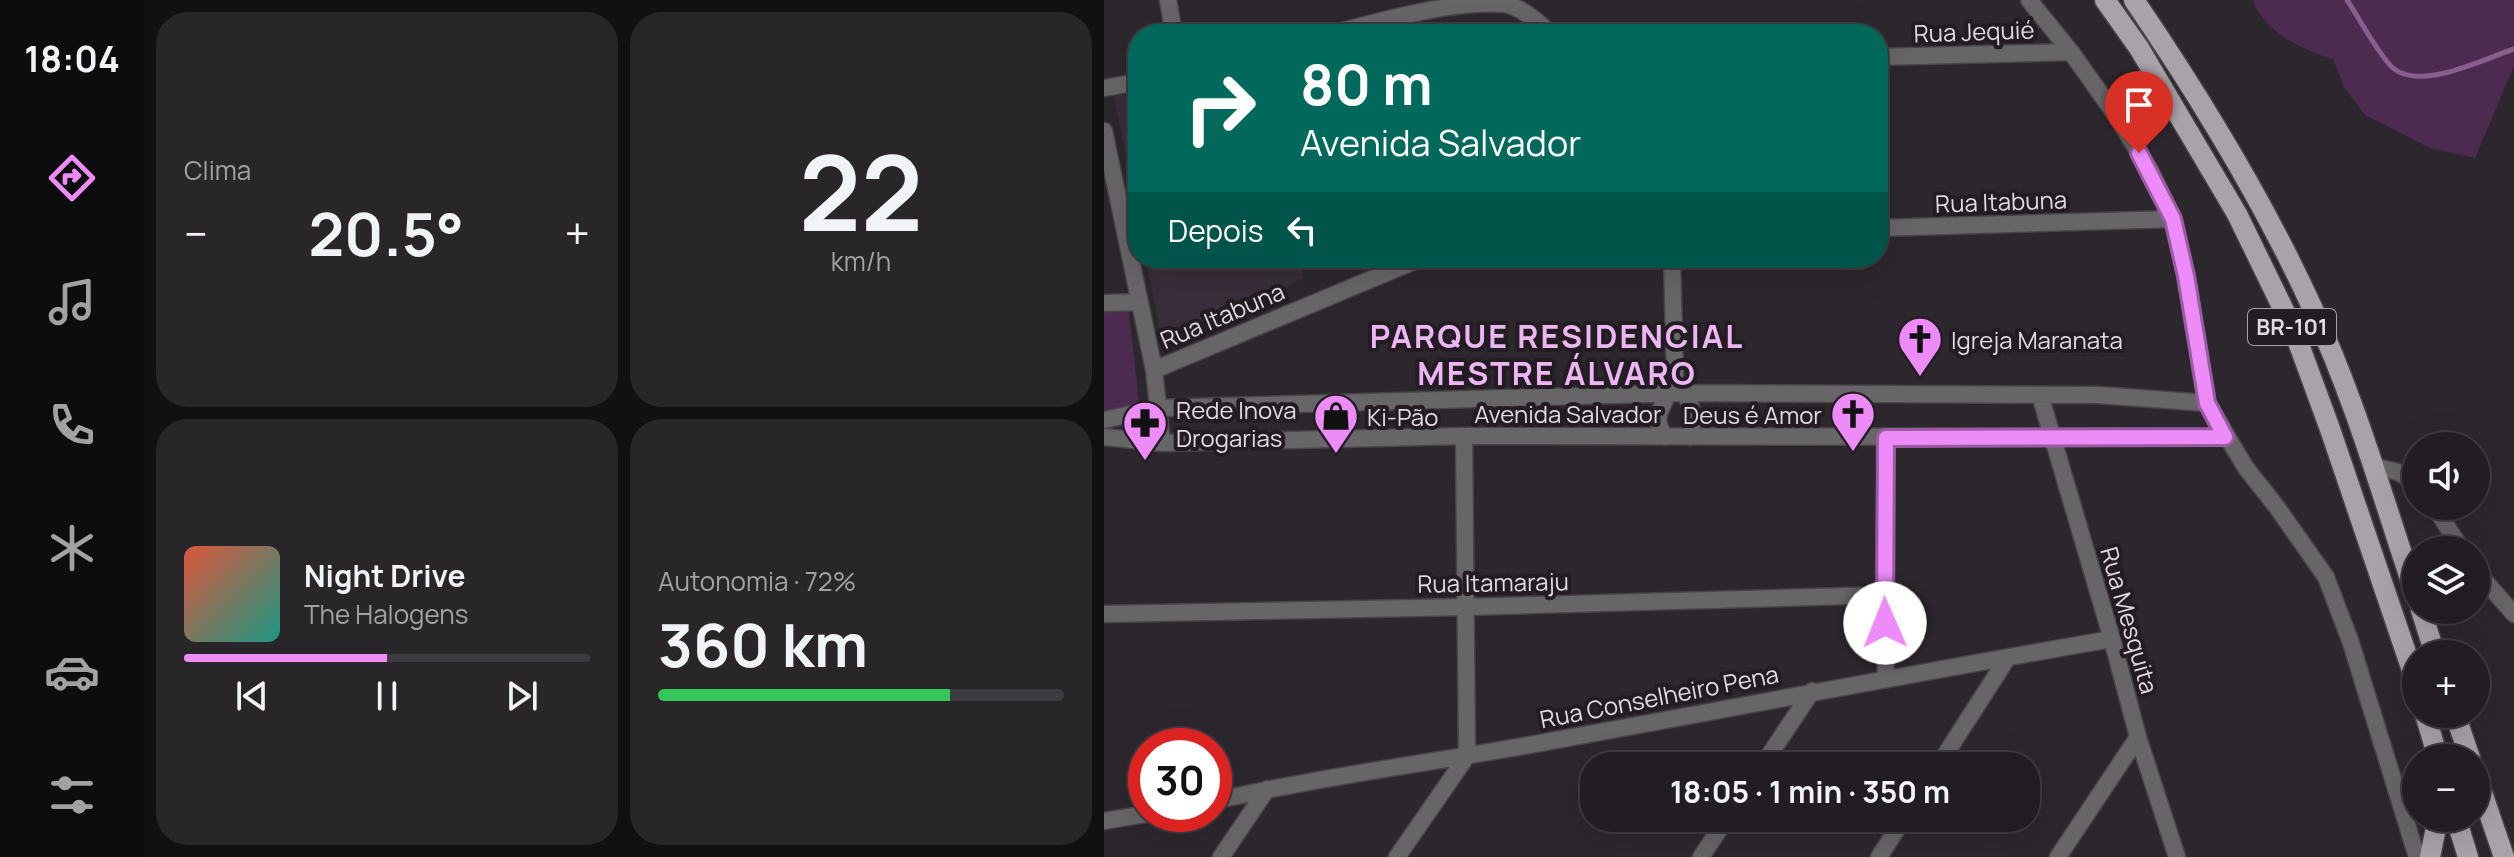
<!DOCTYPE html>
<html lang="pt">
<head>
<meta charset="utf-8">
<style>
  :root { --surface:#211d22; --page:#29262a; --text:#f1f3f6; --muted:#a2a2a5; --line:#3e3b40; --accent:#ed8cf9 }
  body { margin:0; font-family:Manrope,sans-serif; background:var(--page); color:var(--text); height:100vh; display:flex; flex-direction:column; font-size:30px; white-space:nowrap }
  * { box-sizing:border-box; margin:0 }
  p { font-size:26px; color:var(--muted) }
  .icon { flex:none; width:44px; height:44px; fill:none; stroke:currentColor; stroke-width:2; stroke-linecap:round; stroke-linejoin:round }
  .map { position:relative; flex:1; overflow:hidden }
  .sheet { display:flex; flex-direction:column; gap:12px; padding:12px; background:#121013; width:960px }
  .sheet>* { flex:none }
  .top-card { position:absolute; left:24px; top:24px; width:760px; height:244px; border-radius:32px; box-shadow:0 8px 32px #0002,0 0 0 2px var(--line); background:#00695c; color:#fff; overflow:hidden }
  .controls { position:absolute; left:1298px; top:432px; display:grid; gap:16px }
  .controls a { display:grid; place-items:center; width:88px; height:88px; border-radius:50%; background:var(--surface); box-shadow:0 8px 32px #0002,0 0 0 2px var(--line); font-size:40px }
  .speed { position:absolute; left:24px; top:728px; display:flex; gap:16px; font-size:40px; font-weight:700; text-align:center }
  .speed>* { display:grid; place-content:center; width:104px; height:104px; border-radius:50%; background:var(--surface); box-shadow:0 8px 32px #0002,0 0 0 2px var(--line); line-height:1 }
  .speed .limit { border:12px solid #d22; background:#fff; color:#111 }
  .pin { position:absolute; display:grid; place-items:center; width:68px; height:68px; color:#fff; margin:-82px -34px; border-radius:50% 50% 50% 0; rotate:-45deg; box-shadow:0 0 8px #0007 }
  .pin .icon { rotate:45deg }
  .me { position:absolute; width:88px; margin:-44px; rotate:359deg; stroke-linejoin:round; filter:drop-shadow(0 0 6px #0008) }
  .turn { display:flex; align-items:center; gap:28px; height:168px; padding:0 40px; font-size:36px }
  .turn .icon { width:104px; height:104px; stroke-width:2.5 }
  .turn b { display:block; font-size:56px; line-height:68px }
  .then { display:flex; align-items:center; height:76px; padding:0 40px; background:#0003; gap:16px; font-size:30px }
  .big { font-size:60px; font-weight:700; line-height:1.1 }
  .sheet .card { flex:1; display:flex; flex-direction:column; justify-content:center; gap:12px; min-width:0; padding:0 28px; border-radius:32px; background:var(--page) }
  .sheet .dial { align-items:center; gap:0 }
  .dial b { font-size:104px; line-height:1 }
  .song { display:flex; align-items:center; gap:24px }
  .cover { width:96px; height:96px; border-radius:12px; background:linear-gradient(135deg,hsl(10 70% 55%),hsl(170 70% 35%)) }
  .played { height:8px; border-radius:4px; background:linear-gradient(90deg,var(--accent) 50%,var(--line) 50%) }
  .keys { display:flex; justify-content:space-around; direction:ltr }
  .heat { display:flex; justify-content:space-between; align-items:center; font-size:44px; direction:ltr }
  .charge { height:12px; border-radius:6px; background:linear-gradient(90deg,#34c759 72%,var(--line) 0) }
  .sheet .tiles { flex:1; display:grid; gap:12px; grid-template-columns:repeat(2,1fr) }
  .trip { position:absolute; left:476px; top:752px; width:460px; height:80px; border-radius:32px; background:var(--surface); box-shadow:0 8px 32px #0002,0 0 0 2px var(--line); font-weight:700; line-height:80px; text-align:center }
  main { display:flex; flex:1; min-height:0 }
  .dock { display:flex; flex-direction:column; width:144px; justify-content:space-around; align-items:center; background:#0d0c0e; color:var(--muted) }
  .dock .icon { width:56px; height:56px }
  .dock .active { color:var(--accent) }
  .dock b { font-size:36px; color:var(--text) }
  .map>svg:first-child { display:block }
  .built { fill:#382e39 }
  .green { fill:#4d2b51 }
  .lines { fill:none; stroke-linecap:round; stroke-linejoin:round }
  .stream { stroke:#875f8c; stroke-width:5 }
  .minor-casing { stroke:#494449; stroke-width:19 }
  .primary-casing { stroke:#494449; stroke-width:23 }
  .minor { stroke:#686569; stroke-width:16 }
  .primary { stroke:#a8a2a9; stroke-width:20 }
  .route-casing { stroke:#9a5ba2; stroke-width:20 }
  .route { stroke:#ed8cf9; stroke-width:14 }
  .labels { text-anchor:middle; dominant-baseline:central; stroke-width:8; stroke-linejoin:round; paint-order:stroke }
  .shield { fill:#231d23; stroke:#a7a2a7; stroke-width:2 }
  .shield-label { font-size:22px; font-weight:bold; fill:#dfdbdf }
  .street-label { font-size:24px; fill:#dfdbdf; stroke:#231d23 }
  .poi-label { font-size:24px; fill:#dfdbdf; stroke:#231d23; text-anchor:start }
  .district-label { font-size:32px; font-weight:bold; letter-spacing:2px; fill:#ecb6f2; stroke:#231d23 }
</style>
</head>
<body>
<main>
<nav class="dock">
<b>18:04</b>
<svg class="icon active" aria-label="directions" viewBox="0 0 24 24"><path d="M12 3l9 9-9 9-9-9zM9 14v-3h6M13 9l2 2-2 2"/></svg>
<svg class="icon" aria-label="music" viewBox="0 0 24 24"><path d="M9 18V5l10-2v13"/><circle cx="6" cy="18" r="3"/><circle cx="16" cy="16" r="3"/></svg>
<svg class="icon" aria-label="phone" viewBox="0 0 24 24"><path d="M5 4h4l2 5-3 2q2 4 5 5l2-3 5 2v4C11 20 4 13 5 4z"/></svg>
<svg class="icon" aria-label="climate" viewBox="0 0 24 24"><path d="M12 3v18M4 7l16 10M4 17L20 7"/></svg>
<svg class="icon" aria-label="car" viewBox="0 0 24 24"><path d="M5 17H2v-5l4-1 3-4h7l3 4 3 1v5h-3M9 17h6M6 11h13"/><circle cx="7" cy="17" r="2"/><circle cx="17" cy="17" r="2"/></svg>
<svg class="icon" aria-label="filters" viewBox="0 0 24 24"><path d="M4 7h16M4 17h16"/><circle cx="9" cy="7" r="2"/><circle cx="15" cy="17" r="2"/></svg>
</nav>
<section class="sheet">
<div class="tiles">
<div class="card"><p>Clima</p>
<div class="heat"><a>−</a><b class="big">20.5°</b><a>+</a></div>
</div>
<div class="card dial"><b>22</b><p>km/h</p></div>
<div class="card">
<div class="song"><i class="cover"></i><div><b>Night Drive</b><p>The Halogens</p></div></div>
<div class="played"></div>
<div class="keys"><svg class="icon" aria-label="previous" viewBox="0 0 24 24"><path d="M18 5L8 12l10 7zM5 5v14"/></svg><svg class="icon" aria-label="pause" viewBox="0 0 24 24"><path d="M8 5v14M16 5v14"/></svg><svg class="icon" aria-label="next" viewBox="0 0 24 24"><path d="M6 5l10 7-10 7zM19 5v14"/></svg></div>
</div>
<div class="card"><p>Autonomia · 72%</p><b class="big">360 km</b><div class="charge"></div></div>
</div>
</section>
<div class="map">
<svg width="1410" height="857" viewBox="0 0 1410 857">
  <rect width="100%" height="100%" fill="#2c272d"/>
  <path class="built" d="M 34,91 L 34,219 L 10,96 Z
    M 42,258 L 196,258 L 200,278 L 59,347 Z"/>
  <path class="green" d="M 1149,0 L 1410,0 L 1410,66 L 1371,158 L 1326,148 L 1261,115 L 1240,87 L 1229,59 C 1198,49 1160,33 1149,0 Z
    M 24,305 L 36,410 L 0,416 L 0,306 Z"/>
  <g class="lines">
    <path class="stream" d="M 1243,0 C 1257,21 1269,45 1285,64 C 1311,95 1379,59 1410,49"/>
    <g class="minor-casing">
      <path id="minor" d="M 64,0 L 70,34
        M 925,0 L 967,52 L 1011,114 L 1047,172 L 1069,219 L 1086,296 L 1103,403 L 1142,468 L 1172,506 L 1222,577 L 1247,643 L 1313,857
        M 227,34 C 275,21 351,0 400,4 C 418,7 434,22 447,34
        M 774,57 L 967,52
        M 0,88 L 34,82
        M 0,131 L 50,370
        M 774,228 L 1069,219
        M 0,303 L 35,302
        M 576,387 C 588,405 593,416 586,437
        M 936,395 L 1008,639 L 1034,737 L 1073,857
        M 0,420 L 55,408 L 580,393 L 994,395 L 1103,403
        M 0,437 L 58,443 L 360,436 L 1121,437
        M 560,437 L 554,422 L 555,413 L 571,379 L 568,258
        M 782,438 L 780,595 L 782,679
        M 58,443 L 50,370 L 318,258
        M 1268,466 L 1294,472 L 1312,483
        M 1330,506 L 1358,550
        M 1372,571 L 1410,614
        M 0,614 L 363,607 L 780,595
        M 658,766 L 708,691
        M 834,766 L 904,657
        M 110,801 C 216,777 324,763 431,744 C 624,709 816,672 1008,639
        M 0,821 L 42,814
        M 117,857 L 163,789
        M 293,857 L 363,756 L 360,436
        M 597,857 L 623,818
        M 775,857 L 800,818
        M 954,857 L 1034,737"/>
    </g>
    <g class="primary-casing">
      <path id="primary" d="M 1001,0 L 1035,48 L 1133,214 L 1190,331 L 1226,429 L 1312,682
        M 1030,0 C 1096,97 1158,198 1207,305 C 1251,398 1279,499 1312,596
        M 1317,610 L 1331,654
        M 1321,714 L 1334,758
        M 1351,714 L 1366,758
        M 1372,775 L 1400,857
        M 1352,818 L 1364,857
        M 1326,857 L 1334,818"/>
    </g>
    <use href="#minor" class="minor"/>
    <use href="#primary" class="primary"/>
  </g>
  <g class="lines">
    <g class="route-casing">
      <path id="route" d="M 781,623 L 782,438 L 1121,437 L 1103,403 L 1082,276 L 1069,219 L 1035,153"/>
    </g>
    <use href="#route" class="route"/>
  </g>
  <defs>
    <g id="church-pin" transform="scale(2.3)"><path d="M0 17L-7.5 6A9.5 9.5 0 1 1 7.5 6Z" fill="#ed8cf9" stroke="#231d23"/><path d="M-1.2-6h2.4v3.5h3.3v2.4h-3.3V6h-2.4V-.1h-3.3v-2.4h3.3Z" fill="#111"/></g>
    <g id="shop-pin" transform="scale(2.3)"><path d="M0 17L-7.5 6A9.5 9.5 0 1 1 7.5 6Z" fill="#ed8cf9" stroke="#231d23"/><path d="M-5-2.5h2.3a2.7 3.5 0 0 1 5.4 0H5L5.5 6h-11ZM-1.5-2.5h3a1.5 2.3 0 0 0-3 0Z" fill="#111"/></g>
    <g id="pharmacy-pin" transform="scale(2.3)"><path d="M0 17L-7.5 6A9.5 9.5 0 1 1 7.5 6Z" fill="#ed8cf9" stroke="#231d23"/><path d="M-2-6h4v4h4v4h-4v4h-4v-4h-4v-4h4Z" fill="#111"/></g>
  </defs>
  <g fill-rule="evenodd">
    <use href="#church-pin" x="816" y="339"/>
    <use href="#church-pin" x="749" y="414"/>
    <use href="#shop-pin" x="232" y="416"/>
    <use href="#pharmacy-pin" x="41" y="423"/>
  </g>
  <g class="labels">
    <rect class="shield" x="1144" y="309" width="88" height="36" rx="6"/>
    <g class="shield-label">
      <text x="1188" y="327">BR-101</text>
    </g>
    <g class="street-label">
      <text transform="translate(870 31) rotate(-2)">Rua Jequié</text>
      <text transform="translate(897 201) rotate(-2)">Rua Itabuna</text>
      <text transform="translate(118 315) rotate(-23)">Rua Itabuna</text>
      <text x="464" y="413">Avenida Salvador</text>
      <text transform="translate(389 582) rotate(-1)">Rua Itamaraju</text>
      <text transform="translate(1026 620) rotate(74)">Rua Mesquita</text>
      <text transform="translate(555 696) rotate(-11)">Rua Conselheiro Pena</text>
    </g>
    <g class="poi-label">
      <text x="847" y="339">Igreja Maranata</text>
      <text x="72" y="409">Rede Inova<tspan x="72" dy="28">Drogarias</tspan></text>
      <text x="718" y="414" text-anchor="end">Deus é Amor</text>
      <text x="263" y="416">Ki-Pão</text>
    </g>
    <g class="district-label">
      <text x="453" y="336">PARQUE RESIDENCIAL<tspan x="453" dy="37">MESTRE ÁLVARO</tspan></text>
    </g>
  </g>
</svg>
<div class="controls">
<a><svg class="icon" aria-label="sound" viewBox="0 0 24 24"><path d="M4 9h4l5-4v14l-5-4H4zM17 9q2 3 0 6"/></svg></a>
<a><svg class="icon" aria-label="layers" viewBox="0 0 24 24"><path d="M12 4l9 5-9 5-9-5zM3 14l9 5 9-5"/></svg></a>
<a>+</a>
<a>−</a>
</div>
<div class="speed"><div class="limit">30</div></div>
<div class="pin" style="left:1035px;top:153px;background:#d93025"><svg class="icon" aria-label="arrive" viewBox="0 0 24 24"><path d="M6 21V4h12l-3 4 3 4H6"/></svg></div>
<svg class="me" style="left:781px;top:623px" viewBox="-20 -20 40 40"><circle r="19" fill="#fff"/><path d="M0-13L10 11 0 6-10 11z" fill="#ed8cf9"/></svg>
<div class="trip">18:05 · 1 min · 350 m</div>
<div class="top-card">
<div class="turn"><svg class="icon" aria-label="right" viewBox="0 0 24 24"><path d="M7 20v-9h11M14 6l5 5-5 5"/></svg><div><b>80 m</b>Avenida Salvador</div></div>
<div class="then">Depois<svg class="icon" aria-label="left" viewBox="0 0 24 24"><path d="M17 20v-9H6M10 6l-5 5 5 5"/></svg></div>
</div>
</div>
</main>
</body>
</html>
